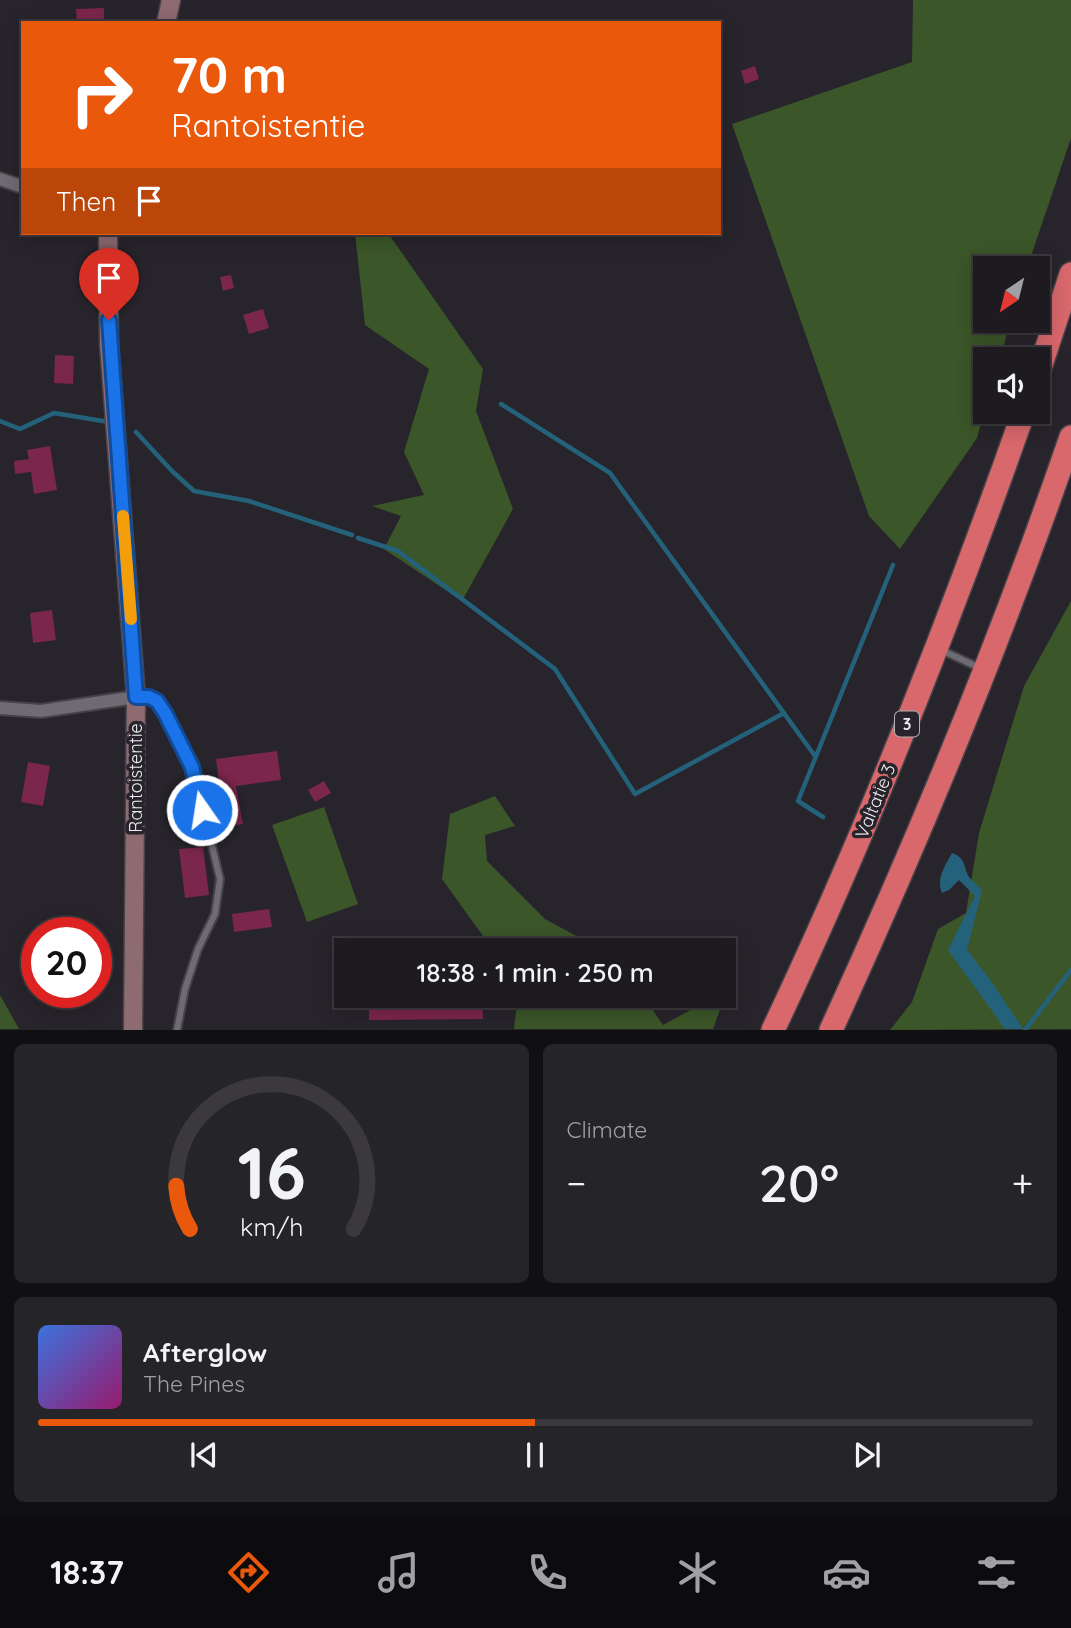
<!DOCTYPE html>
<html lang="en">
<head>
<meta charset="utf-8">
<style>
  :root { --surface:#1d1b20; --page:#252429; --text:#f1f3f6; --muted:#a0a1a5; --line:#3b393e; --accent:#ea580c }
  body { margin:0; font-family:Quicksand,sans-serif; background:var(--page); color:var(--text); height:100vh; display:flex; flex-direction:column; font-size:26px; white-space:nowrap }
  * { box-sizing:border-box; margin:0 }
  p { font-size:23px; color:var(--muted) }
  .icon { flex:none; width:38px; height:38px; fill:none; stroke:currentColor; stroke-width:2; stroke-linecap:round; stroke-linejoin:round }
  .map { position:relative; height:1030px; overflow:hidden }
  .side { display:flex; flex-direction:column; gap:14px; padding:14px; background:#100f12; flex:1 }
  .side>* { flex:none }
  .top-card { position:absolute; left:21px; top:21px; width:700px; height:214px; border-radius:0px; box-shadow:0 4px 18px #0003,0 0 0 2px var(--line); background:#ea580c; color:#fff; overflow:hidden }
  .needle { width:46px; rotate:215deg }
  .buttons { position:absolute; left:973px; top:256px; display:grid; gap:14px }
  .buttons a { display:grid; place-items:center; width:77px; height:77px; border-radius:0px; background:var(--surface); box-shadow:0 4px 18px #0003,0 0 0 2px var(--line); font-size:35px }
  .speed { position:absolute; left:21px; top:917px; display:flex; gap:14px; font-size:35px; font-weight:700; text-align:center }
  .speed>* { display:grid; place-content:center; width:91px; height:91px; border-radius:50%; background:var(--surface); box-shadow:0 4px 18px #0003,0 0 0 2px var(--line); line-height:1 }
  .speed .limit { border:10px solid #d22; background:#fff; color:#111 }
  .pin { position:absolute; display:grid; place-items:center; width:60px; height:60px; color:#fff; margin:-72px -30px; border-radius:50% 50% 50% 0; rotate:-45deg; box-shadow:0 0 7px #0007 }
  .pin .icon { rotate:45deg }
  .me { position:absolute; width:77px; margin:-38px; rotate:347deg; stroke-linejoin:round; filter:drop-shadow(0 0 5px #0008) }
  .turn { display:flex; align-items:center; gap:24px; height:147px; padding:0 35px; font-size:32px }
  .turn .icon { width:91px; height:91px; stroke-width:2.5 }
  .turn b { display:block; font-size:49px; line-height:60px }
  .then { display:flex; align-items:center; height:66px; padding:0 35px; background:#0003; gap:14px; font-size:26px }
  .big { font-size:52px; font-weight:600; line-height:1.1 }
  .side .widget { flex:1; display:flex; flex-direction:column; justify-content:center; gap:10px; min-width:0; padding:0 24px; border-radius:10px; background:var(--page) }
  .side .dial { align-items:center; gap:0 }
  .dial svg { height:182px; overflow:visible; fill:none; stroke:var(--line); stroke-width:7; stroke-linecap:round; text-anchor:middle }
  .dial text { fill:var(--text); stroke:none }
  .song { display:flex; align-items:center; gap:21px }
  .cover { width:84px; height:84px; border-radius:10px; background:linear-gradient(135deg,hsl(220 70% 55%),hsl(320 70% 35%)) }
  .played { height:7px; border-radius:4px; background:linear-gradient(90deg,var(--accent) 50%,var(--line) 50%) }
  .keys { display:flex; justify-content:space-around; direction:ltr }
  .heat { display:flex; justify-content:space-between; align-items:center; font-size:38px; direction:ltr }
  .side .tiles { flex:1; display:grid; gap:14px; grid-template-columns:1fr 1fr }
  .widget:last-child { grid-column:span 2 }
  .trip { position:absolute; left:334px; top:938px; width:402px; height:70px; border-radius:0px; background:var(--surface); box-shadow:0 4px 18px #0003,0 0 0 2px var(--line); font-weight:600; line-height:70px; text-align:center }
  .tab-bar { display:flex; height:112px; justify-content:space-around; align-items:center; background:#0c0b0d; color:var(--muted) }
  .tab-bar .icon { width:49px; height:49px }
  .tab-bar .selected { color:var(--accent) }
  .tab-bar b { font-size:32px; color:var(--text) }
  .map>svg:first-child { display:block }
  .green { fill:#3b5628 }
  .water { fill:#24627b }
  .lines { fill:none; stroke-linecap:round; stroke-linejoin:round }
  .stream { stroke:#24627b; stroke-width:4.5 }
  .building { fill:#7b264c }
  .lane-casing { stroke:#454348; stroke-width:10 }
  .street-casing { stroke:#454348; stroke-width:16 }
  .secondary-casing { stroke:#454348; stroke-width:21 }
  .highway-casing { stroke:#454348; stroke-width:26 }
  .lane { stroke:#6e6b73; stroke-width:6 }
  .street { stroke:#6e6b73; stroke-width:12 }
  .secondary { stroke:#8e6a71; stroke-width:18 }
  .highway { stroke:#d8686c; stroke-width:23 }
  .route-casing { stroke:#114b97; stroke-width:18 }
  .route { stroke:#1a73e8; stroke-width:12 }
  .slow { stroke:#f59e0b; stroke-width:12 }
  .labels { text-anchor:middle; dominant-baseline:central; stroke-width:7; stroke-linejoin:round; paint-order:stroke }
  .shield { fill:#27242b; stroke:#b2b0b6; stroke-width:2 }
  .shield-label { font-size:16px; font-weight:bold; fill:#eeecf1 }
  .street-label { font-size:18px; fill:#eeecf1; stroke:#27242b }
</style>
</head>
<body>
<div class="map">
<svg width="1071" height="1030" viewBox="0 0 1071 1030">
  <rect width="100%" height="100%" fill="#27242b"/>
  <path class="green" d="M 913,0 L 1071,0 L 1071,138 L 1027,268 L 985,268 L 985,320 L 1011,320 L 1000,359 L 985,359 L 985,409 L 977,438 L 900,549 L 869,516 L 732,124 L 912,62 Z
    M 355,233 L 388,233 L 483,369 L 476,411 L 513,509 L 462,601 L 384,549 L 401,516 L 372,506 L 424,495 L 404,452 L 429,369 L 365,325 Z
    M 1071,601 L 1071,1029 L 890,1030 L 912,1002 L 938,929 L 966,913 L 979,833 L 1024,686 Z
    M 495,796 L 515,826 L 485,835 L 487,861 L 545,919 L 602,950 L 493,950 L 442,879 L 450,814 Z
    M 324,807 L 358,904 L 307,922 L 272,825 Z
    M 727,990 L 713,1029 L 514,1029 L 517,1003 L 514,996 L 643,996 L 663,1025 L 716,996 L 724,996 Z
    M 0,995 L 19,1029 L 0,1029 Z"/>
  <path class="water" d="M 952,853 C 966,858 963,866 969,877 C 972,881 979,886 982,890 L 967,950 L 989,978 L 1023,1029 L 1005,1029 L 948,950 L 975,896 L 959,880 L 949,890 L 942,893 C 936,878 945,866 952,853 Z"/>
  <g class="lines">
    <path class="stream" d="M 501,404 L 610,473 L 815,756
      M 0,421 L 20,429 L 54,413 L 109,422
      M 136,432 L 172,471 L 194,491 L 249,501 L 352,535
      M 358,538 L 398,551 L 555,669 L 635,794 L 784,713
      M 823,817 L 798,801 L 893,565
      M 1025,1030 L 1071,970"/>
  </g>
  <path class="building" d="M 104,8 L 104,23 L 77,23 L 76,9 Z
    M 755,66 L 759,79 L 745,84 L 741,71 Z
    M 231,275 L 234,288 L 223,291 L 220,277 Z
    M 263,309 L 269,328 L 249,334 L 243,315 Z
    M 55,355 L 74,356 L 73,384 L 54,383 Z
    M 50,446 L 57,490 L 34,494 L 31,472 L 15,474 L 14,461 L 29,459 L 27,450 Z
    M 52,610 L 56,640 L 33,643 L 30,613 Z
    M 277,751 L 281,780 L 236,786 L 243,824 L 214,829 L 208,805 L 222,802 L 216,759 Z
    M 28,762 L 50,766 L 43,806 L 21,802 Z
    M 324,781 L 331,793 L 315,802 L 308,790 Z
    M 203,847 L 209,895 L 185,898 L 179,849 Z
    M 269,909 L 272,927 L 234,932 L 232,914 Z
    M 369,996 L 482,996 L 483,1019 L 369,1020 Z"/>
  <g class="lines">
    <g class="lane-casing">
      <path id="lane" d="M 939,649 L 980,668
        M 137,697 L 149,697 L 157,701 L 193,767 L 220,879 L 215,914 L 198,949 L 185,989 L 177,1030"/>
    </g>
    <g class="street-casing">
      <path id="street" d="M 0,179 L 23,187
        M 0,708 L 41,711 L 136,697"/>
    </g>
    <g class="secondary-casing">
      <path id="secondary" d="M 166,23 L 171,0
        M 108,233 L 109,344 L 136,697 L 133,1030"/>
    </g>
    <g class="highway-casing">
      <path id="highway" d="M 1038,374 L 1071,274
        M 773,1030 C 869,828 950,621 1024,411
        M 831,1030 C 920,836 1002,638 1071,437"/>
    </g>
    <use href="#lane" class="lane"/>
    <use href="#street" class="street"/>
    <use href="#secondary" class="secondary"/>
    <use href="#highway" class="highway"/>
  </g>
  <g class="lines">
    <g class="route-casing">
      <path id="route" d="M 109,320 L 136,697 L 149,697 L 157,701 L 165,713 L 192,767 L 202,810"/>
    </g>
    <use href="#route" class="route"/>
    <path class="slow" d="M 123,516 L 131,619"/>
  </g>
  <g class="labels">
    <rect class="shield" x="895" y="711.5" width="24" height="25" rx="5"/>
    <g class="shield-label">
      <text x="907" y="724">3</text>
    </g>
    <g class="street-label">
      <text transform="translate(135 778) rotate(-90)">Rantoistentie</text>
      <text transform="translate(875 801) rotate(-68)">Valtatie 3</text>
    </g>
  </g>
</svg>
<div class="buttons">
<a><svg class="needle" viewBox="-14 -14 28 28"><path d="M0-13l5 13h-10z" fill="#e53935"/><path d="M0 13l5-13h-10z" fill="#a0a1a5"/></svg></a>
<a><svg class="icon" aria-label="sound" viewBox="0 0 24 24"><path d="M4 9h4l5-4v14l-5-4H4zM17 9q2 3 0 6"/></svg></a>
</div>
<div class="speed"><div class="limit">20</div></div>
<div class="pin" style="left:109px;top:320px;background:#d93025"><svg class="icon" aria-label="arrive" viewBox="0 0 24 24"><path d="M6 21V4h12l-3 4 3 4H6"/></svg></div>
<svg class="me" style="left:202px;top:810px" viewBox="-20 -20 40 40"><circle r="17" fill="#1a73e8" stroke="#fff" stroke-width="3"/><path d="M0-11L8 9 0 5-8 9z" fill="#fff"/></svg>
<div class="trip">18:38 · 1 min · 250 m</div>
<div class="top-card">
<div class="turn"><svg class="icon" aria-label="right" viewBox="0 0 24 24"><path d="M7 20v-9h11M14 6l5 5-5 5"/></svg><div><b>70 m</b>Rantoistentie</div></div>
<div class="then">Then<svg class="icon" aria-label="arrive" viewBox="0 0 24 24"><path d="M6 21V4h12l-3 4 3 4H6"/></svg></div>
</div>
</div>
<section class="side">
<div class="tiles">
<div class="widget dial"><svg viewBox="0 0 100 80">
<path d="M14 69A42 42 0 1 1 86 69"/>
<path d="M14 69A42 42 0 0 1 8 50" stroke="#ea580c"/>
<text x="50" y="56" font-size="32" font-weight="700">16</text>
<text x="50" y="72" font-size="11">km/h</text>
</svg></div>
<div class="widget"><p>Climate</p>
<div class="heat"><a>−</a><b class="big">20°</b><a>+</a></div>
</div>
<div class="widget">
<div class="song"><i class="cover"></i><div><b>Afterglow</b><p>The Pines</p></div></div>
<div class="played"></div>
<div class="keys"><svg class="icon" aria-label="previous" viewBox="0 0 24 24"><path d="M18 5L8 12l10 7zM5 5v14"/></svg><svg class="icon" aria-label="pause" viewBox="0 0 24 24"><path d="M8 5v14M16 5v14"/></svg><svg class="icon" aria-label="next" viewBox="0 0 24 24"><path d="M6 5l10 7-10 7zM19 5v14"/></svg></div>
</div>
</div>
</section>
<nav class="tab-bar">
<b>18:37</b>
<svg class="icon selected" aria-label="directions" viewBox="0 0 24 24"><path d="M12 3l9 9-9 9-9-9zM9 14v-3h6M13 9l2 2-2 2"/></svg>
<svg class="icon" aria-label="music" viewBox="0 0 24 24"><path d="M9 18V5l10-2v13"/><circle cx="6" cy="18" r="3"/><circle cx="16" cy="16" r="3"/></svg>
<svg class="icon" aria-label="phone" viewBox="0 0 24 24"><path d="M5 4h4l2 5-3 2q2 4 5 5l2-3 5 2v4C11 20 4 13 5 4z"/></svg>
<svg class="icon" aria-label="climate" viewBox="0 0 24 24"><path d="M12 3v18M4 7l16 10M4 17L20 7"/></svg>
<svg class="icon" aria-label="car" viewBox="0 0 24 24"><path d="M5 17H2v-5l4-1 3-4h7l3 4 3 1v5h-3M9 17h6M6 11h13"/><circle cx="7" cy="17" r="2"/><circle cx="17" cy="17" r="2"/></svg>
<svg class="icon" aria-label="filters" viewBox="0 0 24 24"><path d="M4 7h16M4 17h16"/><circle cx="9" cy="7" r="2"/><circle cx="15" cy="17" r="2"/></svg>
</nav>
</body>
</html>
